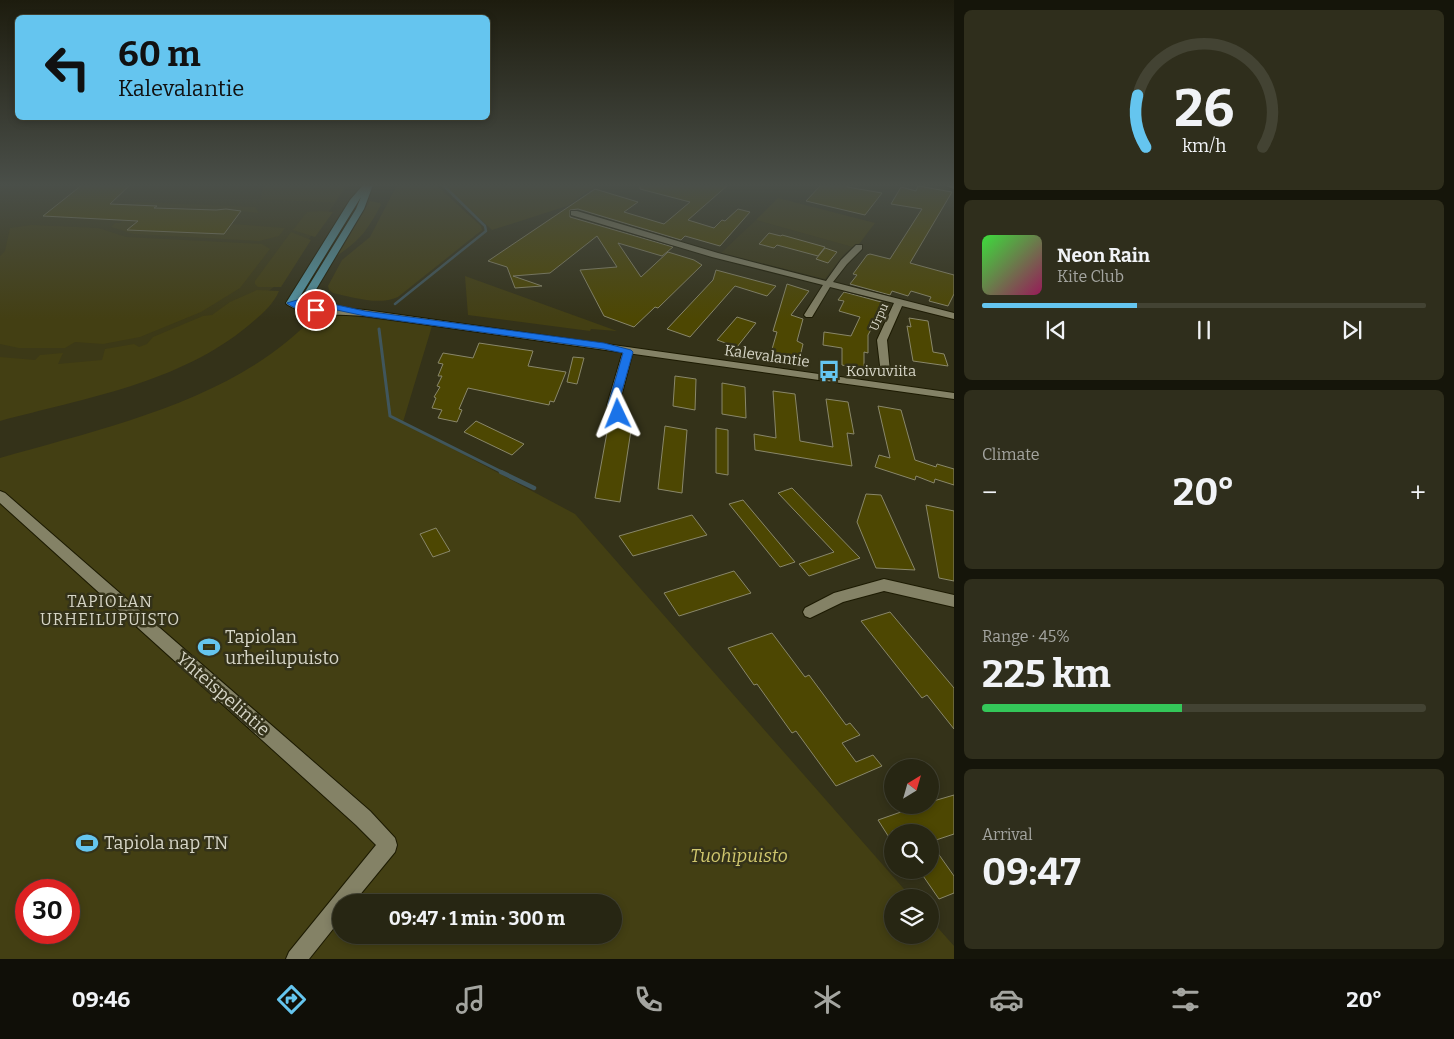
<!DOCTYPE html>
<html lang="en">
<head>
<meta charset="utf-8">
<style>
  :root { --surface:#272613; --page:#2f2e1c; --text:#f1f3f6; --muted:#a4a5a0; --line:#434333; --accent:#65c5ef }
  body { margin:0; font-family:Bitter,serif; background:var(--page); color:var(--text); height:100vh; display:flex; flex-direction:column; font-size:19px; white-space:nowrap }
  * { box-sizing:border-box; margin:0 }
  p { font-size:16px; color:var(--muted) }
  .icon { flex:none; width:28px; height:28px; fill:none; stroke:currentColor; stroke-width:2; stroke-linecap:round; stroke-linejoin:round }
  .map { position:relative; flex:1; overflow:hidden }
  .side { display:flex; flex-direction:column; gap:10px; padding:10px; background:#15150a; width:500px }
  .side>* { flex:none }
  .top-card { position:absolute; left:15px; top:15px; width:475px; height:105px; border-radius:8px; box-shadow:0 2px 8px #0003,0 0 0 1px var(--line); background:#65c5ef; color:#111; overflow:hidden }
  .needle { width:32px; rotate:37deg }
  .controls { position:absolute; left:884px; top:759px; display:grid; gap:10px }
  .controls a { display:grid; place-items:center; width:55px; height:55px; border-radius:50%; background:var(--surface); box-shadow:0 2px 8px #0003,0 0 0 1px var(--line); font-size:25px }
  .speed { position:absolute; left:15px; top:879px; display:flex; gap:10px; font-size:25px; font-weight:700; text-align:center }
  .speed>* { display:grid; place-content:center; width:65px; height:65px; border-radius:50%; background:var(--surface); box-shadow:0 2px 8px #0003,0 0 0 1px var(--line); line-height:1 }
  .speed .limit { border:8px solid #d22; background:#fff; color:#111 }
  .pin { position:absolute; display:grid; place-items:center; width:42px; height:42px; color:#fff; margin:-21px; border:2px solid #fff; border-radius:50%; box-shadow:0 1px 5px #0007 }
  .me { position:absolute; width:55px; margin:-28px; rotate:358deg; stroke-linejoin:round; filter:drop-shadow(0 0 4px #0008) }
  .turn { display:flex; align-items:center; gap:18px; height:105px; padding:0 20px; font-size:22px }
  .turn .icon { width:65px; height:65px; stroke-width:2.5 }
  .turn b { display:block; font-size:35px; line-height:42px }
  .big { font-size:38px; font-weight:700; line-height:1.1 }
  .side .tile { flex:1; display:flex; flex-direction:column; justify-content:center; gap:8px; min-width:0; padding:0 18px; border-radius:8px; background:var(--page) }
  .side .dial { align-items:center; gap:0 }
  .dial svg { height:130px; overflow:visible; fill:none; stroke:var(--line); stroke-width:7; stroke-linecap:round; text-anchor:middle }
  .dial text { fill:var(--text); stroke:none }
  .song { display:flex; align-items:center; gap:15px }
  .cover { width:60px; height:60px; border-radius:8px; background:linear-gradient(135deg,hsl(120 70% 55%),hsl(330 70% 35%)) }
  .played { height:5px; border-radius:2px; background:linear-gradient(90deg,var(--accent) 35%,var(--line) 35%) }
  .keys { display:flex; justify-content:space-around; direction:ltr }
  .heat { display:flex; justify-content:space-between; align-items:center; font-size:28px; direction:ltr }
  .charge { height:8px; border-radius:4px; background:linear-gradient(90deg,#34c759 45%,var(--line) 0) }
  .trip { position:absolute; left:332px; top:894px; width:290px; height:50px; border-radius:25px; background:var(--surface); box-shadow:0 2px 8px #0003,0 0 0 1px var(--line); font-weight:700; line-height:50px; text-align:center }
  .dock { display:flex; height:80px; justify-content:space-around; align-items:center; background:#100f08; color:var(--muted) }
  .dock .icon { width:35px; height:35px }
  .dock .on { color:var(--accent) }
  .dock b { font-size:22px; color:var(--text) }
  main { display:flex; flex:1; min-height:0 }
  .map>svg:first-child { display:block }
  .built { fill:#3c3917 }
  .green { fill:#433f13; fill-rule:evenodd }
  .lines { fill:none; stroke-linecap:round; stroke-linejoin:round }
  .stream-far2 { stroke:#40565c; stroke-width:2.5 }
  .stream-far1 { stroke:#40565c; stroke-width:3 }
  .stream { stroke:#40565c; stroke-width:4.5 }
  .building { fill:#4d4702; stroke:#89876a }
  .minor-casing { stroke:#1c1a02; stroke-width:2 }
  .secondary-casing { stroke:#1c1a02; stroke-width:2 }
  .primary-casing { stroke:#1c1a02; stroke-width:2 }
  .minor { fill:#848266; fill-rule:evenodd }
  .secondary { fill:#848266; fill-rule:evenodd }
  .primary { fill:#5598a7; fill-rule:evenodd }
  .route { fill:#1a73e8; stroke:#114b97 }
  .labels { text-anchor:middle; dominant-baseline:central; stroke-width:5; stroke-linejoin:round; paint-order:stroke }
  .far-street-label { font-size:12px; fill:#d6d5c6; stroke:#343219 }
  .street-label { font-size:15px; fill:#d6d5c6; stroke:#343219 }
  .poi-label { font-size:15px; fill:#d6d5c6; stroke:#343219; text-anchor:start }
  .neighbourhood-label { font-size:16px; letter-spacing:1px; fill:#d6d5c6; stroke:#343219 }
  .near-poi-label { font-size:18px; fill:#d6d5c6; stroke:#343219; text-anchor:start }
  .near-street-label { font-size:18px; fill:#d6d5c6; stroke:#343219 }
  .near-park-label { font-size:18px; font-style:italic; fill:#d0c76e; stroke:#343219 }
</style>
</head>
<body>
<main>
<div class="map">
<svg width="954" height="959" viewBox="0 0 954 959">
  <rect width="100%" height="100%" fill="#343219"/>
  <path class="built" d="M 0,185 L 348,185 L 275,286 L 255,302 L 0,415 Z
    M 756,220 L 853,247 L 844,254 L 825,279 L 721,253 Z"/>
  <path class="green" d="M 263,185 L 347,185 L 334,202 L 261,200 Z
    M 397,185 L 436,185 L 481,226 L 482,230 L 398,297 C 378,306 353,297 333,293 L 329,290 L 328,286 L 342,260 L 370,237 Z
    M 443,185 L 597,185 L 567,206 L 492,230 Z
    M 778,198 L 875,223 L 856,248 L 756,220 Z
    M 370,201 L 380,203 L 381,205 C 366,232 362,238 337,256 Z
    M 137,202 L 255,207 L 259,213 L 226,209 L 216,210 L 154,208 L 156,206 L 134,204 Z
    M 321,211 L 333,212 L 315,237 L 293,230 L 307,212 Z
    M 123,220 L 138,221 L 128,230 L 224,234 L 232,224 L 285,228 L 279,236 L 259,241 L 134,234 L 111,227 L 115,223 L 120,223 Z
    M 32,225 L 98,228 L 126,237 L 262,244 L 270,249 L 240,288 L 201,312 L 140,337 L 103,344 L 75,342 L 65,348 L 19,348 L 0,344 L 0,256 L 5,251 L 10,228 Z
    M 291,232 L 311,240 L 281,287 L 258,287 L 255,284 L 255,281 Z
    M 465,276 L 617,331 L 591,329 L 590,331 L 468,315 Z
    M 257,290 L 279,291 C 273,305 261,315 249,325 C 180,383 85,398 0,421 L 0,357 L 35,360 L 40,355 L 63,353 L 58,364 L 102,360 L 105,349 L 134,344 L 139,347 L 147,344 L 153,337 L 203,316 L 212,315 L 230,302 Z
    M 318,312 L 432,326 L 403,422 L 575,514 L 911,897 L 892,898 L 892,935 L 930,935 L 930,919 L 954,946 L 954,959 L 0,959 L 0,458 C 107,427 241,399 318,312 ZM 26,890 L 69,890 L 69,932 L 26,932 ZM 341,902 L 614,902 L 614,935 L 341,935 Z"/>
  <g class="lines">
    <path class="stream-far2" d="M 395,304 L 486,231 L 485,226 L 443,185"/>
    <path class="stream-far1" d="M 379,329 L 390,416 L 504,473"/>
    <path class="stream" d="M 501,472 L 534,488"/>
  </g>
  <path class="building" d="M 82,185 L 130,185 L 110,204 L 157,206 L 154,208 L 216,210 L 226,209 L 241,211 L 224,234 L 127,230 L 138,221 L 43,216 Z
    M 640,185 L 728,185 L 688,220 L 714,228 L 722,220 L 725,221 L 738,209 L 750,212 L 720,246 L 685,236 L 681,240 L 578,209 L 570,210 L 570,217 L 673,247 L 662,256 L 618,243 L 641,277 L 668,252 L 694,260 L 702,265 L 658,308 L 655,307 L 634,327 L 604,316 L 580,270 L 617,267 L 597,236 L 550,273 L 513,276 L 542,286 L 515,288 L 507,267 L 488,261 L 595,189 L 638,202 L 624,212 L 664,224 L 690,202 L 640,189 Z
    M 821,185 L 849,185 L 847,187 L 882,193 L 865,215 L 806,201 Z
    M 918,186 L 952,192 L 910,263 L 954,275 L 954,294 L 948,306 L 929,301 L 931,297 L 911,291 L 908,296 L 892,291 L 890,295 L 850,284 L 857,275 L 853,274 L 867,255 L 870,254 L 890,259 L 922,209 L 891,204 L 901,187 L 916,191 Z
    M 769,233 L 781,236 L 782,235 L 825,247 L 818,256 L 777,245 L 774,248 L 759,244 Z
    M 825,248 L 837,252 L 828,263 L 816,259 Z
    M 716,270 L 776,286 L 767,296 L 735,286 L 690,337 L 667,329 L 713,280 Z
    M 787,284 L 809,291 L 791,315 L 803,319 L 797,341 L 803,344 L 799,361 L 770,356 L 777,332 L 773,331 Z
    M 844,292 L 885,303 L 868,335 L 868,353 L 864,352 L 864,370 L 842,365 L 842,348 L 823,345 L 824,332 L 851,336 L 860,317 L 839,311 L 844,301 L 838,300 Z
    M 737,317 L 756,323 L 737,347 L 717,340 Z
    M 909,318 L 928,321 L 933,352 L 944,354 L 948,366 L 913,361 L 907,326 L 911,327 Z
    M 479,343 L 533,351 L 528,366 L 566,372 L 554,402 L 550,401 L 549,405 L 468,388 L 459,409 L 462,410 L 457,422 L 438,418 L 442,410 L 432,408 L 436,398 L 434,397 L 440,387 L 437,386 L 442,376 L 438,376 L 443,364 L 438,363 L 443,353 L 473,358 Z
    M 573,357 L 584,358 L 577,384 L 567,382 Z
    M 675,376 L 696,379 L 695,410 L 673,406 Z
    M 722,383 L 745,387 L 746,418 L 722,414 Z
    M 773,391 L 795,394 L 800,441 L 833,447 L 826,399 L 848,402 L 854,434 L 847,433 L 852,466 L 755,450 L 754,434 L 776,438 Z
    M 878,406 L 901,410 L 915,460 L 936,467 L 937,464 L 954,469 L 954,485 L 935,479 L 934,483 L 916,476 L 915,480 L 875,467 L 879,455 L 890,458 Z
    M 476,421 L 501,433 L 524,444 L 512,455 L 464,432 Z
    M 665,426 L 687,430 L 682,493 L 658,489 Z
    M 608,427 L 631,430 L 620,502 L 595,498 Z
    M 716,428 L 728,430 L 728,475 L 716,473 Z
    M 792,488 L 860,558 L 809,576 L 799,564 L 834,552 L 778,493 Z
    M 866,494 L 881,495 L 915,570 L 876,568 L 857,522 Z
    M 743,500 L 795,562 L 780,567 L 729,504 Z
    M 926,505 L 954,511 L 954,581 L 939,578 Z
    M 692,515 L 707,535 L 633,556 L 619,536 Z
    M 436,528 L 450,551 L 433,557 L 420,534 Z
    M 734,571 L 751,593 L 679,616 L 664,593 Z
    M 890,612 L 954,688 L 954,729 L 927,695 L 922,698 L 861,621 Z
    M 772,633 L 805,677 L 809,675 L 846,725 L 850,723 L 860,735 L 842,743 L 856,762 L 873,755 L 882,766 L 836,786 L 796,731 L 792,733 L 757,684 L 754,685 L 728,648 Z
    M 954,795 L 954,834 L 930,842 L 930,832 L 892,831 L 892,842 L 878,820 L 921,805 L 930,805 L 930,802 Z
    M 930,842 L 954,876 L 954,893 L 939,899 L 919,870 L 930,870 Z"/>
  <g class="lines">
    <g class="minor-casing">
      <path id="minor" d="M 943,185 L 954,185 L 954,189 Z
        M 571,211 L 577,211 L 718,253 L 826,281 L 841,260 L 856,245 L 862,245 L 862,249 L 847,264 L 833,282 L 954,313 L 954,319 L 902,306 L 887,340 L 890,372 L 889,374 L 881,374 L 877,340 L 894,303 L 830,287 L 812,317 L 806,317 L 804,315 L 823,285 L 712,257 L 571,215 Z
        M 628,348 L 633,351 L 619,405 L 624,414 L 618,418 L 614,417 L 607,405 L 623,351 Z
        M 0,491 L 5,493 L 370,811 L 395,838 L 397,845 L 395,852 L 354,902 L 341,902 L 341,919 L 309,959 L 286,959 L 289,952 L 376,845 L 356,825 L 0,503 Z
        M 884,579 L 954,595 L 954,607 L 884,591 L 843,602 L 810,618 L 805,616 L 803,612 L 805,608 L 834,593 Z"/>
    </g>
    <g class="secondary-casing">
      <path id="secondary" d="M 291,300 L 302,305 L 365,310 L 954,393 L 954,399 L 365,316 C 345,314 300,317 286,303 Z"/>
    </g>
    <g class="primary-casing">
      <path id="primary" d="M 363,185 L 373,185 L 364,209 L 305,308 L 300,311 L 295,308 L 356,209 L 361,197 L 296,303 L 291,306 L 288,305 L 286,303 L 350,200 Z"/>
    </g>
    <use href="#minor" class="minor"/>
    <use href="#secondary" class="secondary"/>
    <use href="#primary" class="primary"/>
  </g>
  <linearGradient id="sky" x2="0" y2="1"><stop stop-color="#1d1c0e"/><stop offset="0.58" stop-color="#4a4f49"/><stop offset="1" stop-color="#4a4f49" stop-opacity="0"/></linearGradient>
  <rect width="954" height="319" fill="url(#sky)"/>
  <path class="route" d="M 304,298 L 365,311 L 604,343 L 631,350 L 633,352 L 618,405 L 623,414 L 618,418 L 614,417 L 608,405 L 623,353 L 604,349 L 365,316 L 304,303 L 299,304 L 320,310 C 312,315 295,310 287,303 Z"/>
  <defs>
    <g id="bus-bare" transform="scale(1.725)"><path d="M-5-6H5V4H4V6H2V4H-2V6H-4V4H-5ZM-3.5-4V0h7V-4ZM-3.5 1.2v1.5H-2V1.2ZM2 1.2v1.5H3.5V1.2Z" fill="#65c5ef" stroke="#343219" stroke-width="2.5" paint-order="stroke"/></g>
    <g id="stadium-bare" transform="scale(1.725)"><path d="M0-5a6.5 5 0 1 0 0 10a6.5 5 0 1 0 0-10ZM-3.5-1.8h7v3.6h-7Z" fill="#65c5ef" stroke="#343219" stroke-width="2.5" paint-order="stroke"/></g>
  </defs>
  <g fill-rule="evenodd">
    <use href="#bus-bare" x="829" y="371"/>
    <use href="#stadium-bare" x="209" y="647"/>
    <use href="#stadium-bare" x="87" y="843"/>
  </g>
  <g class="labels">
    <g class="far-street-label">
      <text transform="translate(879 317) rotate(-66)">Urpu</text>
    </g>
    <g class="street-label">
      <text transform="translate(767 356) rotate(8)">Kalevalantie</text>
    </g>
    <g class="poi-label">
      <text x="846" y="371">Koivuviita</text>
    </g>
    <g class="neighbourhood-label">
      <text x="110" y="601">TAPIOLAN<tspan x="110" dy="18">URHEILUPUISTO</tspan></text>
    </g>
    <g class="near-poi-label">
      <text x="225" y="637">Tapiolan<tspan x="225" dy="21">urheilupuisto</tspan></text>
      <text x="104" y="843">Tapiola nap TN</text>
    </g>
    <g class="near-street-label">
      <text transform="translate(223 694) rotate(41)">Yhteispelintie</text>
    </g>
    <g class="near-park-label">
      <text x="739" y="856">Tuohipuisto</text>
    </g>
  </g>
</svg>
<div class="controls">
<a><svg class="needle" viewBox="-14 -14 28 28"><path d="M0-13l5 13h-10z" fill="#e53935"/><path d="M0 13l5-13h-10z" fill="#a4a5a0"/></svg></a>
<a><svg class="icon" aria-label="search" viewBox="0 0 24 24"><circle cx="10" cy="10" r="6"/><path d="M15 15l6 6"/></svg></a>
<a><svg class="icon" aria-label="layers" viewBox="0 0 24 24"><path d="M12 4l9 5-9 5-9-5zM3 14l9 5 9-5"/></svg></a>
</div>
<div class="speed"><div class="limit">30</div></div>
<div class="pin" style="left:316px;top:310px;background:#d93025"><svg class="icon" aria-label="arrive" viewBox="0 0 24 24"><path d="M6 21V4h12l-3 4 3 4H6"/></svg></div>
<svg class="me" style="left:618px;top:414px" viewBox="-20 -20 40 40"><path d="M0-17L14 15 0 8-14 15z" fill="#1a73e8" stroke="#fff" stroke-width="4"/></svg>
<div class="trip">09:47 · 1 min · 300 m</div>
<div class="top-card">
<div class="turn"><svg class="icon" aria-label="left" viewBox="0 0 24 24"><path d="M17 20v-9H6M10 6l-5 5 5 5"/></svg><div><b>60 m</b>Kalevalantie</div></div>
</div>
</div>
<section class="side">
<div class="tile dial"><svg viewBox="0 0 100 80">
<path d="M14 69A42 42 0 1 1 86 69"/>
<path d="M14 69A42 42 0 0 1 9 37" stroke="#65c5ef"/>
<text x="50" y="56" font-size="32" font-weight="700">26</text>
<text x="50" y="72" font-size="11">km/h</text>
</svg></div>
<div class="tile">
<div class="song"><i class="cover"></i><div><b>Neon Rain</b><p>Kite Club</p></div></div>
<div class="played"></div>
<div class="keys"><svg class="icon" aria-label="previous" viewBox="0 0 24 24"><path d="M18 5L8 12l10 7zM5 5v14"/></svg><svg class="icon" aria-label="pause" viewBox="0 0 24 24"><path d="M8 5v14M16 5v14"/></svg><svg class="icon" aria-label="next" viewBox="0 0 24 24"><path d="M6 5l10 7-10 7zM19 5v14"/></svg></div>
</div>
<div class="tile"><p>Climate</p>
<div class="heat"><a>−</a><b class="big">20°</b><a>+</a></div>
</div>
<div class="tile"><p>Range · 45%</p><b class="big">225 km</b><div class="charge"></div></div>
<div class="tile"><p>Arrival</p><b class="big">09:47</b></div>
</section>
</main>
<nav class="dock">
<b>09:46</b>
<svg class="icon on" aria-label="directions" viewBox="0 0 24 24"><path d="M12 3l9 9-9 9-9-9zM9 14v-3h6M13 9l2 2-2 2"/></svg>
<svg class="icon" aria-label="music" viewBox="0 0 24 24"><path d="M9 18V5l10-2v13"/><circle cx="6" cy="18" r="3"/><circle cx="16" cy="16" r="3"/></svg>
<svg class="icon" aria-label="phone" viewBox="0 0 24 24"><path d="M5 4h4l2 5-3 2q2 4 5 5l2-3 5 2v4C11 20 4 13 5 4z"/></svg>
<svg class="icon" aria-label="climate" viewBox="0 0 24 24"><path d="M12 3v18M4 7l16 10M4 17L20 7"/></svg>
<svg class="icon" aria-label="car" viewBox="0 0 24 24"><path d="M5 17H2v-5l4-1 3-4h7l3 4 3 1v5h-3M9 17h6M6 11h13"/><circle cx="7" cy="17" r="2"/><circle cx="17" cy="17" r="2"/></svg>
<svg class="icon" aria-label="filters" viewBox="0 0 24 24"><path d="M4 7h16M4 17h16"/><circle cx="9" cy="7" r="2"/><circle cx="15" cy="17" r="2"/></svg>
<b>20°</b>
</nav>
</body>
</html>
